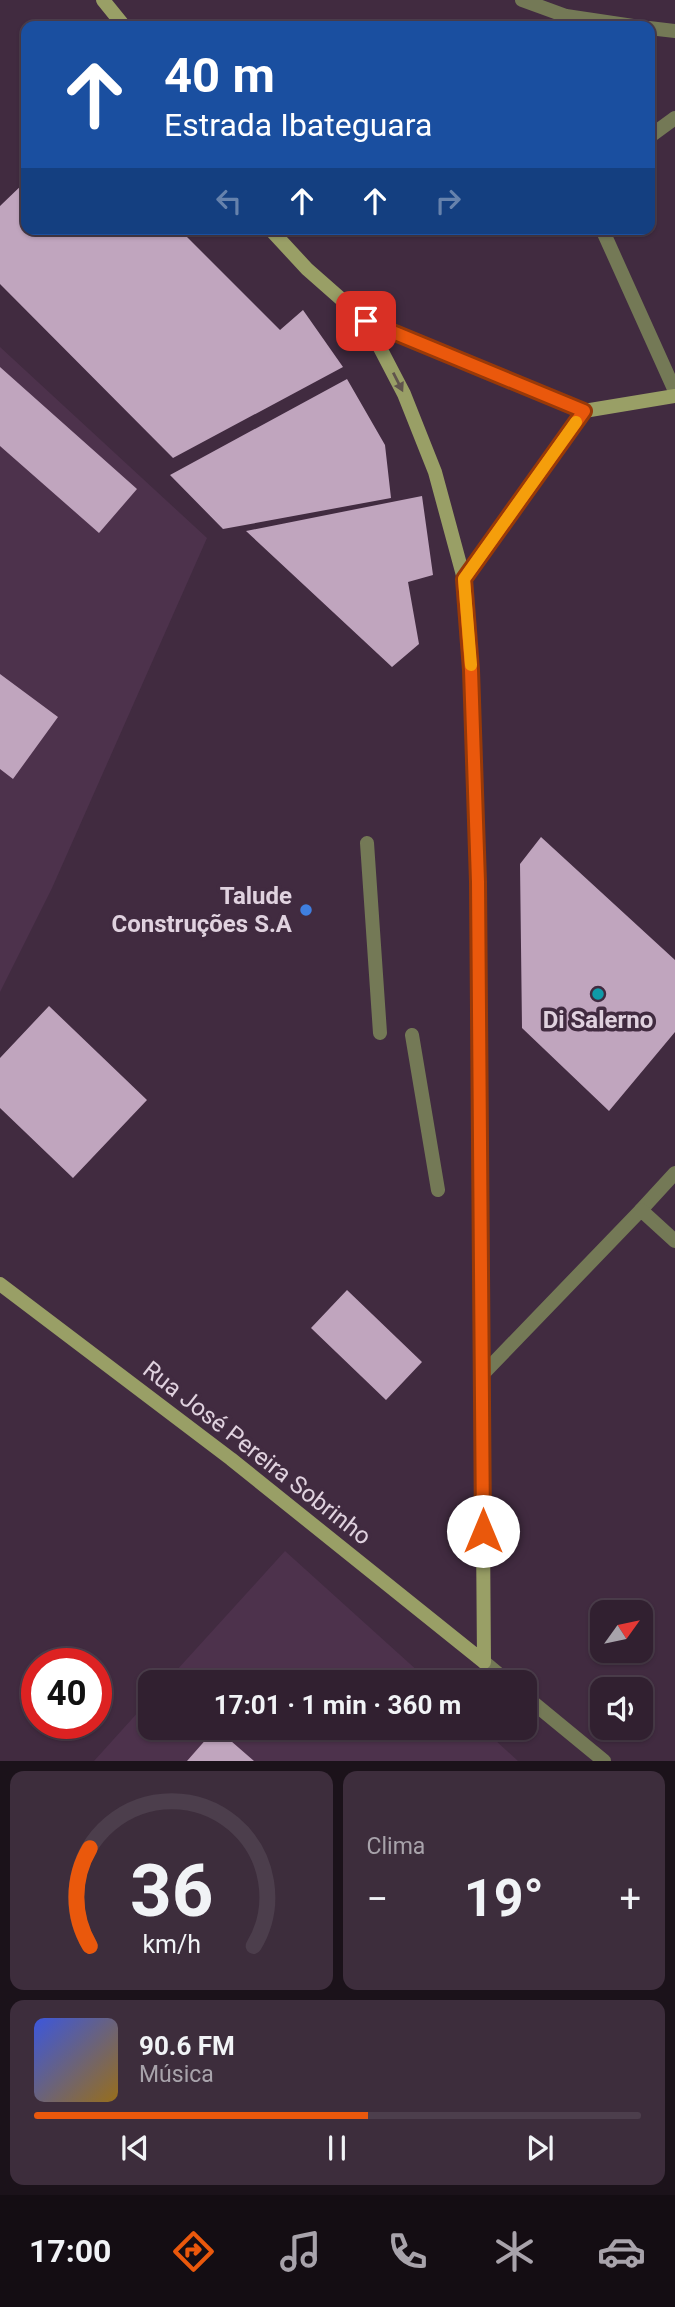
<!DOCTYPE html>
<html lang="pt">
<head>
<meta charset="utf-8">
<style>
  :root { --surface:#312030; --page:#3d2d3c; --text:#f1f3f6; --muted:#a8a3ab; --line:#4c3e4c; --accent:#ea580c }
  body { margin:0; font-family:Roboto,sans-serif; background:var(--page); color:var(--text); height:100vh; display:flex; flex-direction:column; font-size:26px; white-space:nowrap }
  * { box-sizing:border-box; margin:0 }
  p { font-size:23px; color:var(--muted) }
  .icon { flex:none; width:38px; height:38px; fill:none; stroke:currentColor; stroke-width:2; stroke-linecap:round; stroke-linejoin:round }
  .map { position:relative; height:1761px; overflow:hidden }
  .side { display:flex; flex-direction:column; gap:10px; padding:10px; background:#1b121a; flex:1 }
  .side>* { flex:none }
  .guide { position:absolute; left:21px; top:21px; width:634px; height:214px; border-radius:14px; box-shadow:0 2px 5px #0004,0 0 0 2px var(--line); background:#1a4fa0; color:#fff; overflow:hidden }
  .needle { width:46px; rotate:57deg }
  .fabs { position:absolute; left:590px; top:1600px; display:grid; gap:14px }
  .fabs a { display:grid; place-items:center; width:63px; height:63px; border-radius:14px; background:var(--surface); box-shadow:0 2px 5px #0004,0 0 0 2px var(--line); font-size:35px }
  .speed { position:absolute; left:21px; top:1648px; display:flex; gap:14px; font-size:35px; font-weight:700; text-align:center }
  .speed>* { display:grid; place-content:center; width:91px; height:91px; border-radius:50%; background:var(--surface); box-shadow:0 2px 5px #0004,0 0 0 2px var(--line); line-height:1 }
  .speed .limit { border:10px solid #d22; background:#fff; color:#111 }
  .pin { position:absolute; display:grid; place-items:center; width:60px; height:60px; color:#fff; margin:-30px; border-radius:14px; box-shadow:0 4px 10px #0006 }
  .me { position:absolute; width:77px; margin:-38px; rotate:0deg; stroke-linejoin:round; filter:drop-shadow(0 0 5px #0008) }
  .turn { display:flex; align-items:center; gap:24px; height:147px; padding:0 28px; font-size:32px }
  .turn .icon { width:91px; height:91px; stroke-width:2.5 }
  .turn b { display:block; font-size:49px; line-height:60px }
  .lanes { display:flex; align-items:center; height:66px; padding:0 28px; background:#0003; justify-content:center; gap:35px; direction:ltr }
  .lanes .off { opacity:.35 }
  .big { font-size:52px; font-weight:700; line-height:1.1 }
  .side .tile { flex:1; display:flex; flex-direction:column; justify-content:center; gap:10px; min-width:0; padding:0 24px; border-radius:14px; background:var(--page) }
  .side .dial { align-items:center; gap:0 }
  .dial svg { height:182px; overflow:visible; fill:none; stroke:var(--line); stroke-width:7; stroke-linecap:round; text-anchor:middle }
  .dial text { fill:var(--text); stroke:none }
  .song { display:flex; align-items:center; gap:21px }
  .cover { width:84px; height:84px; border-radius:10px; background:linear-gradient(135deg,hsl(230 70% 55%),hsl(40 70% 35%)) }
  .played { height:7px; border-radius:4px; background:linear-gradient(90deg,var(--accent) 55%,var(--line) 55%) }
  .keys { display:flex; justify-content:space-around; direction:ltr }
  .heat { display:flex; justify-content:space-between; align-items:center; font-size:38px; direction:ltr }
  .side .tiles { flex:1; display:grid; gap:10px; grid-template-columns:1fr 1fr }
  .tile:last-child { grid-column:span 2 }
  .trip { position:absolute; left:138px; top:1670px; width:399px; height:70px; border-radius:14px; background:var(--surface); box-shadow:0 2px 5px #0004,0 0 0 2px var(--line); font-weight:700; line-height:70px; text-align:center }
  .dock { display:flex; height:112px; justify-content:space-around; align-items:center; background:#140d13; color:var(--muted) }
  .dock .icon { width:49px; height:49px }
  .dock .on { color:var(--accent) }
  .dock b { font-size:32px; color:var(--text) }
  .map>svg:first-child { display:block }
  .built { fill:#4d324c }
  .building { fill:#c0a5be }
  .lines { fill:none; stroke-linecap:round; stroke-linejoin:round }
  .lane { stroke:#747956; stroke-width:14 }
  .street { stroke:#747956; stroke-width:14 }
  .secondary { stroke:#999f66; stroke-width:14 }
  .oneway { fill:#60544d }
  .route-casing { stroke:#983908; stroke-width:18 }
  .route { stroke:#ea580c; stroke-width:12 }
  .slow { stroke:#f59e0b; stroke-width:12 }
  .shop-dot { fill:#3f7fe0; stroke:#412b40; stroke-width:2.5 }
  .culture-dot { fill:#0f9aa8; stroke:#412b40; stroke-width:2.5 }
  .labels { text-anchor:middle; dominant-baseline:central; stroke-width:7; stroke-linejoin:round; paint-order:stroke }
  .poi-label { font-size:24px; font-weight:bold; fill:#e0d2df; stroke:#412b40; text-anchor:end }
  .street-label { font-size:24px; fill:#e0d2df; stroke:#412b40 }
</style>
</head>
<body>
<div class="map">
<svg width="675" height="1761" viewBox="0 0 675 1761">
  <rect width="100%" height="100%" fill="#412b40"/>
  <path class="built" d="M 0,347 L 207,538 L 52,888 L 0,992 Z
    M 285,1551 L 430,1682 L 166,1682 Z
    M 150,1699 L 150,1727 L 481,1727 L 518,1761 L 94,1761 Z"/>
  <path class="building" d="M 26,181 L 26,229 L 179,229 L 280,330 L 303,310 L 343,367 L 173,458 L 0,284 L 0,206 Z
    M 0,367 L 137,489 L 99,533 L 0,446 Z
    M 347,379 L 385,445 L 391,498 L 223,529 L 170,475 Z
    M 422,496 L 433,575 L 408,582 L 419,644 L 392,667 L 246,531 Z
    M 0,674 L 58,717 L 13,779 L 0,769 Z
    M 541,837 L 675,960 L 675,1032 L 609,1111 L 522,1028 L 520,864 Z
    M 49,1006 L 147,1100 L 73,1178 L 0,1108 L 0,1058 Z
    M 347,1290 L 422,1362 L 386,1400 L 311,1328 Z
    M 216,1728 L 254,1761 L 187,1761 Z"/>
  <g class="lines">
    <path class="lane" d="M 522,0 L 566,16 L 633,26
      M 649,28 L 675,31
      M 649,137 L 675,118
      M 602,229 L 675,391
      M 367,843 L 380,1033
      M 412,1035 L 438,1190
      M 641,1210 L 675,1173"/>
    <path class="street" d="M 482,1375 L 641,1210 L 675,1241
      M 484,1662 L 508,1682
      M 525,1696 L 604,1761"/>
    <path class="secondary" d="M 103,0 L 124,26
      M 270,229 L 307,269 L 366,321 L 584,411 L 675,396
      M 366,321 L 404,394 L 435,472 L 464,579 L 471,670 L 478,882 L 484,1662
      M 464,579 L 584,411
      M 0,1284 L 231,1459 L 484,1662"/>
  </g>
  <defs><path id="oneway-solid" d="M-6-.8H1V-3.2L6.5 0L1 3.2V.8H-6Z" transform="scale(1.75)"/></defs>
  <use class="oneway" href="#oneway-solid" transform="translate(398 382) rotate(63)"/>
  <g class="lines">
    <g class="route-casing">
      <path id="route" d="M 366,321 L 584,411 L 464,579 L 471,670 L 478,882 L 483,1531"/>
    </g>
    <use href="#route" class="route"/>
    <path class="slow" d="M 471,665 L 464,579 L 576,422"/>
  </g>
  <circle class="shop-dot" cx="306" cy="910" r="7"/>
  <circle class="culture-dot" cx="598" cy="994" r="7"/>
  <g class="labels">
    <g class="poi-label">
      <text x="292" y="896">Talude<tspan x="292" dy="28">Construções S.A</tspan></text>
      <text x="598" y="1020" text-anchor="middle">Di Salerno</text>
    </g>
    <g class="street-label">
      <text transform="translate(257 1453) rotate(38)">Rua José Pereira Sobrinho</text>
    </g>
  </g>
</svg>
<div class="fabs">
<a><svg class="needle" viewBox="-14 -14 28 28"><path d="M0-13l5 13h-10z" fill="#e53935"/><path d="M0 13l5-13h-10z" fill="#a8a3ab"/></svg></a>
<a><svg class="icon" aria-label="sound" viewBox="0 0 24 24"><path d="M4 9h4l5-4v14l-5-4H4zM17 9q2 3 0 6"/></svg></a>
</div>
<div class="speed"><div class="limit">40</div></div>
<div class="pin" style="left:366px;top:321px;background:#d93025"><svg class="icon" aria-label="arrive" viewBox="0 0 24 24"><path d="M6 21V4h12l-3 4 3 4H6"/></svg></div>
<svg class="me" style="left:483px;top:1531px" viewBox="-20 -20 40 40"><circle r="19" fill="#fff"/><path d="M0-13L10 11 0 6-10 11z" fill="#ea580c"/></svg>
<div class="trip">17:01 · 1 min · 360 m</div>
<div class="guide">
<div class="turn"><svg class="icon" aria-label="ahead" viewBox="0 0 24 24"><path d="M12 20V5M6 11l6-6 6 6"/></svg><div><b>40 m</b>Estrada Ibateguara</div></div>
<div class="lanes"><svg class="icon off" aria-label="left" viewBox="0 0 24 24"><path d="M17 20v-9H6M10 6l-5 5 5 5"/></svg><svg class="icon" aria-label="ahead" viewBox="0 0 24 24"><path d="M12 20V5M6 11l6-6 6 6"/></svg><svg class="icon" aria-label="ahead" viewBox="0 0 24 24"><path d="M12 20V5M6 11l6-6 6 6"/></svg><svg class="icon off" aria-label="right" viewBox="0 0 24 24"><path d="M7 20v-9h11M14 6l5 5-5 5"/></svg></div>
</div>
</div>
<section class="side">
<div class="tiles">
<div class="tile dial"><svg viewBox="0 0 100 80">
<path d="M14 69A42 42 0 1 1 86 69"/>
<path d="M14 69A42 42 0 0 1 14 26" stroke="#ea580c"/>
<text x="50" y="56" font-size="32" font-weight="700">36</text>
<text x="50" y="72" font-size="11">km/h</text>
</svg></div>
<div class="tile"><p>Clima</p>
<div class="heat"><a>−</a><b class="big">19°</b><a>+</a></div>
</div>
<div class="tile">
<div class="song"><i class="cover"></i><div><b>90.6 FM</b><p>Música</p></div></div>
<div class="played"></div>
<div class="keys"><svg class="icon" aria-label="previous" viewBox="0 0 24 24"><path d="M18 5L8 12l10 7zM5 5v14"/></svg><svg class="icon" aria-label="pause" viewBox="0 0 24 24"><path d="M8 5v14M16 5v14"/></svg><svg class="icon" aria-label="next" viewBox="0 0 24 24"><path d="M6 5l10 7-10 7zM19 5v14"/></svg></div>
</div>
</div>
</section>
<nav class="dock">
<b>17:00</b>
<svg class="icon on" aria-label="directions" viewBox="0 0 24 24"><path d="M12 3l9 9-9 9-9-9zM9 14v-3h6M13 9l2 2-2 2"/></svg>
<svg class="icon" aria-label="music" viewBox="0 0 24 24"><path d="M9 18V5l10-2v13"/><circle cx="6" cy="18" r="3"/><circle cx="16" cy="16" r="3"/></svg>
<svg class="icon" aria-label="phone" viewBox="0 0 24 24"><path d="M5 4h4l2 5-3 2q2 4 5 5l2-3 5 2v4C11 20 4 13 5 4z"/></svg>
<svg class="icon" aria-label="climate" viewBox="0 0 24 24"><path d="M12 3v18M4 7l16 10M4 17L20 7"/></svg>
<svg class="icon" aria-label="car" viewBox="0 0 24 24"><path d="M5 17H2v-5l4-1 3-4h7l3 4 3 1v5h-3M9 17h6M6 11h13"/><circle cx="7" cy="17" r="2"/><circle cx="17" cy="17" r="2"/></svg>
</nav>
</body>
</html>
